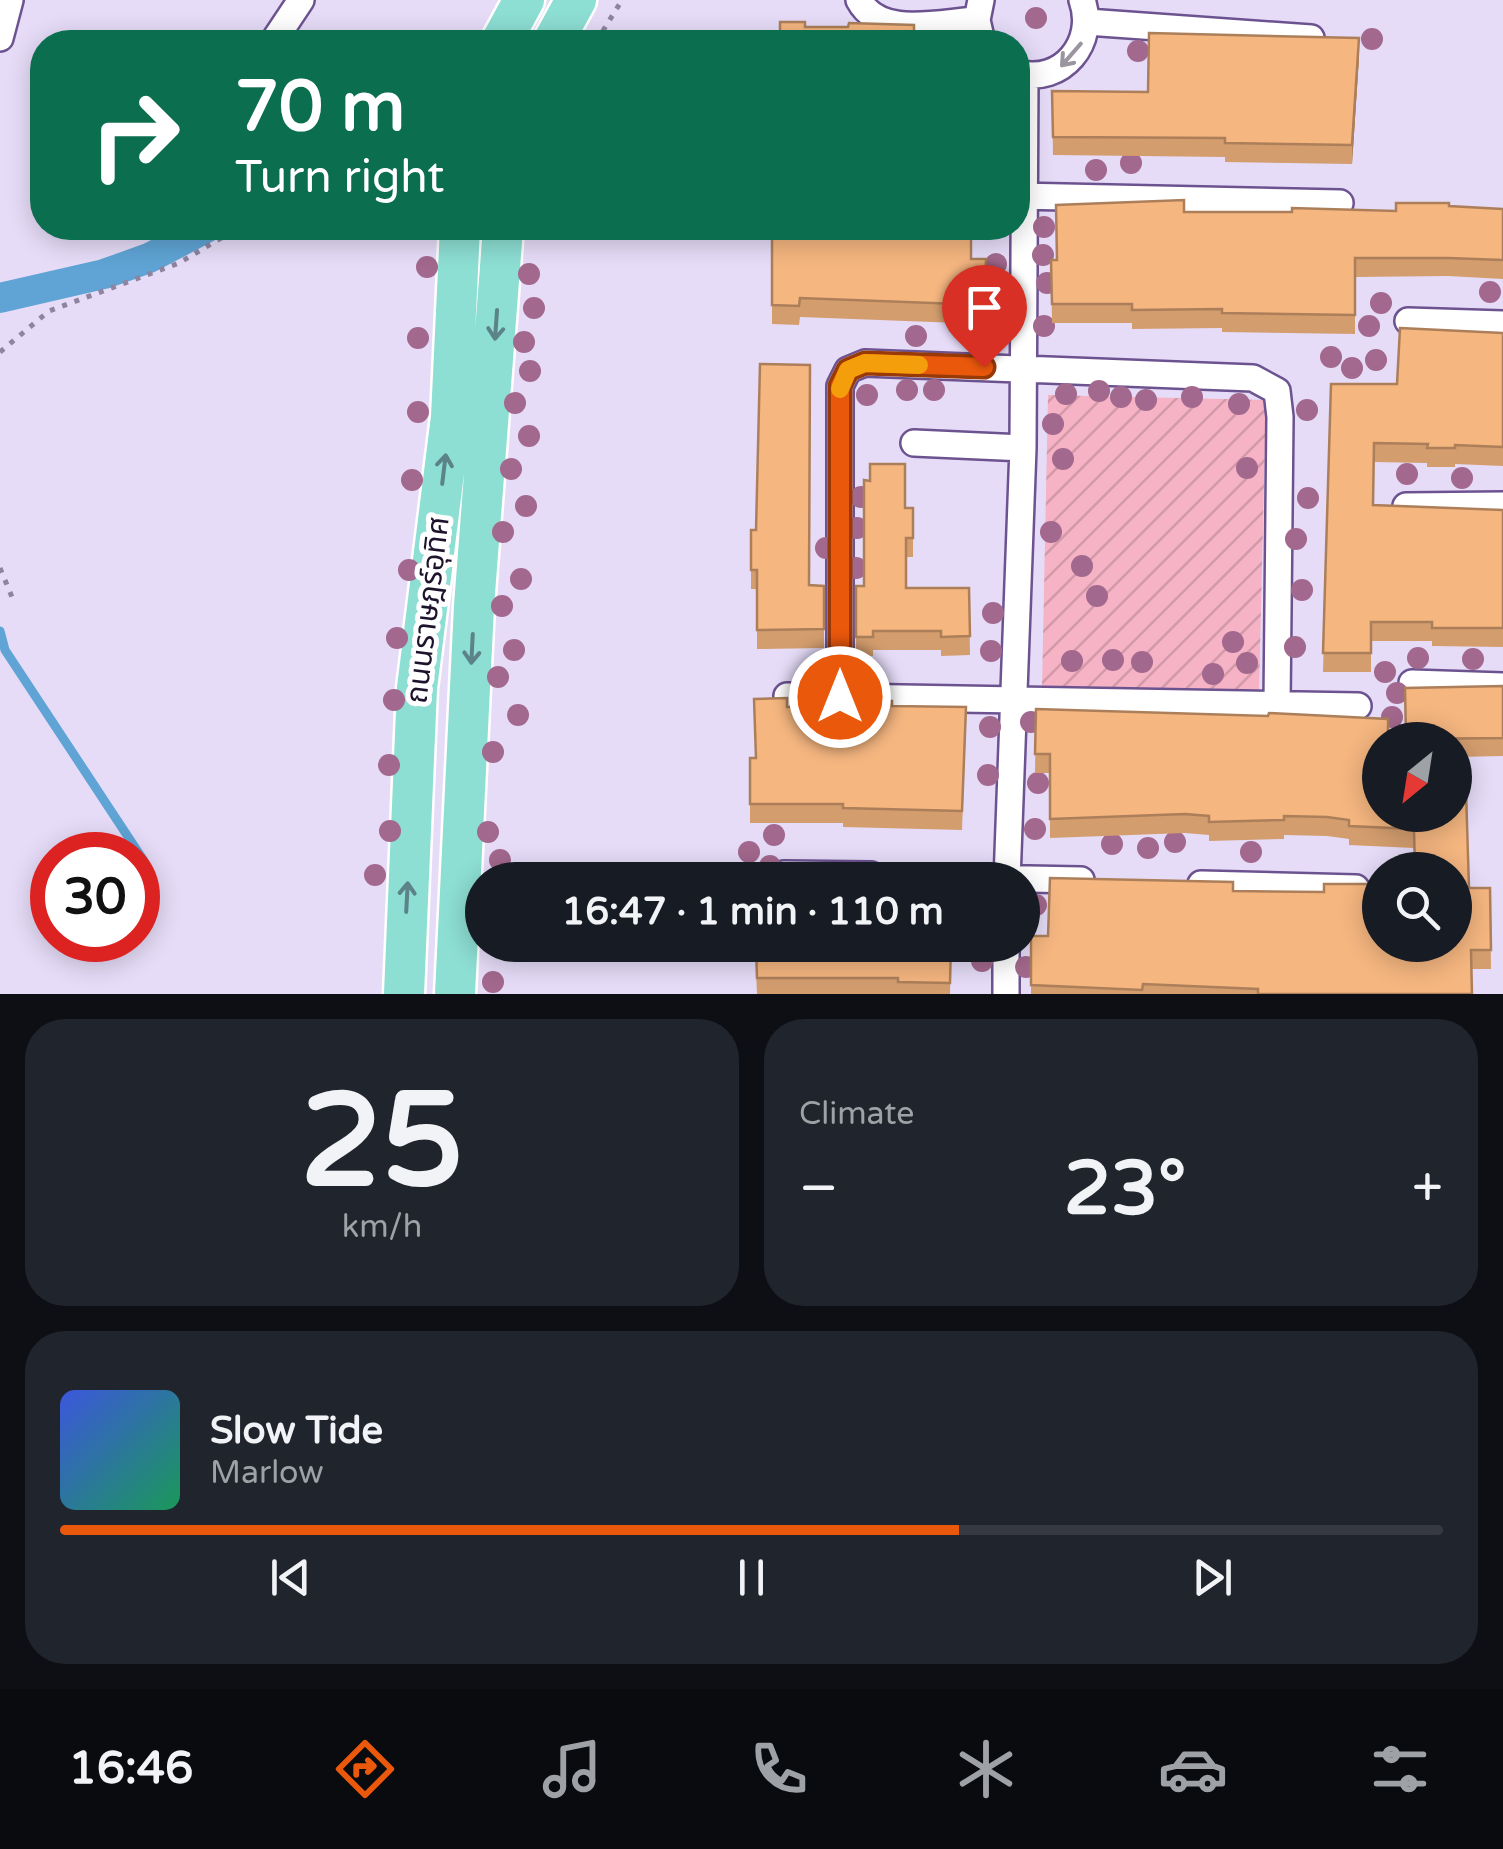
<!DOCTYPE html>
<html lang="en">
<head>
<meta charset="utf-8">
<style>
  :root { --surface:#171b24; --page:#20242c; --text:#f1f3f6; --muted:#9ea1a6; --line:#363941; --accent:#ea580c }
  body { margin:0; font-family:"Varela Round","Noto Sans Thai",sans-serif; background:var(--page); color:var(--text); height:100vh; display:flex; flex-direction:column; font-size:38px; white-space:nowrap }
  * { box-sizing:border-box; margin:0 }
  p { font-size:32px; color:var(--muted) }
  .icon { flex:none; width:55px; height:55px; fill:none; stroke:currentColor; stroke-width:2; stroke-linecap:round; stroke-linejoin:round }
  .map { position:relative; height:994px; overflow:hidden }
  .sheet { display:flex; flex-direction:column; gap:25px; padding:25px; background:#0d0f14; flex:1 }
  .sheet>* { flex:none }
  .top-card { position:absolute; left:30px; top:30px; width:1000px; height:210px; border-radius:40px; box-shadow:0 5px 25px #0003; background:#0b6e4f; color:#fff; overflow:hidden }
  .needle { width:65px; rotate:210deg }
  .tools { position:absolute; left:1362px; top:722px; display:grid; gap:20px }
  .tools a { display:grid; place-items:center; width:110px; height:110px; border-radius:50%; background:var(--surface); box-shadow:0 5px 25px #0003; font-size:50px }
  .speed { position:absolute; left:30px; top:832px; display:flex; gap:20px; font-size:50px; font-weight:700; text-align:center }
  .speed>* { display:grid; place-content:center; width:130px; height:130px; border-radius:50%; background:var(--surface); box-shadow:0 5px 25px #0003; line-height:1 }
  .speed .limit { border:15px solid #d22; background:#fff; color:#111 }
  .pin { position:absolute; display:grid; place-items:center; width:85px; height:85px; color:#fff; margin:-102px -42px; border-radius:50% 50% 50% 0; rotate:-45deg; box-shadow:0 0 10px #0007 }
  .pin .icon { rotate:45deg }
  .me { position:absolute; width:110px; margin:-55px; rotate:0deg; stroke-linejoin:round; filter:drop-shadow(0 0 8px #0008) }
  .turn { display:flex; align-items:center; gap:35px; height:210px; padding:0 40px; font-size:45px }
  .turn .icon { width:130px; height:130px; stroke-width:2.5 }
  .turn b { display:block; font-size:70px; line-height:85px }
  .big { font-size:75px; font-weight:700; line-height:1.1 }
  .sheet .card { flex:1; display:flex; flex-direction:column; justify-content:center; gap:15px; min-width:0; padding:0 35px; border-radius:40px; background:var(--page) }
  .sheet .dial { align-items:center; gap:0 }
  .dial b { font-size:130px; line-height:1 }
  .song { display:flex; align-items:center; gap:30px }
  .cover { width:120px; height:120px; border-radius:15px; background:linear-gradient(135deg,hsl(230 70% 55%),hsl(150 70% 35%)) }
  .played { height:10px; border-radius:5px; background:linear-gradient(90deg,var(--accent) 65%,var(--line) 65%) }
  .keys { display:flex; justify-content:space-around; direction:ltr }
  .heat { display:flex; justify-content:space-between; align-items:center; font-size:55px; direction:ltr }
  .sheet .tiles { flex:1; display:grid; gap:25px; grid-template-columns:1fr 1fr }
  .card:last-child { grid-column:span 2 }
  .trip { position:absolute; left:465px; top:862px; width:575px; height:100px; border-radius:50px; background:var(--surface); box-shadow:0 5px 25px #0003; font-weight:700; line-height:100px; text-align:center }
  .tabs { display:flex; height:160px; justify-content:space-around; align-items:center; background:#090b0e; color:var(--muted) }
  .tabs .icon { width:70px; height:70px }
  .tabs .active { color:var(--accent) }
  .tabs b { font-size:45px; color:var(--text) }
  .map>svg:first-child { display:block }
  .garden { fill:url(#garden-furrows) }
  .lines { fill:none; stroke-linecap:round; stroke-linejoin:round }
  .stream { stroke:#5fa4d5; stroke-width:9 }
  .canal { stroke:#5fa4d5; stroke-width:30 }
  .street-casing { stroke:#6c5390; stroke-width:30 }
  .primary-casing { stroke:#fff; stroke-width:45 }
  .path { stroke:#8f849f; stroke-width:5; stroke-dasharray:5 8; stroke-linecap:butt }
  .street { stroke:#fff; stroke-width:25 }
  .primary { stroke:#8dded3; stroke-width:40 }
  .tree { fill:#a2688d }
  .wall { fill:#d39d6e }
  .shaded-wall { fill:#ac7f5a }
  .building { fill:#f5b680; stroke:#ac7f5a; stroke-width:2.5 }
  .oneway { stroke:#9a95a0 }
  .oneway2 { stroke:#5b8388 }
  .route-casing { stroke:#983908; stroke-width:25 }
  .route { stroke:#ea580c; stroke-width:18 }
  .slow { stroke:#f59e0b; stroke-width:18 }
  .labels { text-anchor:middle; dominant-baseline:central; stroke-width:10; stroke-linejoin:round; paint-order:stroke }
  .street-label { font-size:30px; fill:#1e132c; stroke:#fff }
</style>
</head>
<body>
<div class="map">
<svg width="1503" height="994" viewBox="0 0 1503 994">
  <defs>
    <pattern id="garden-furrows" width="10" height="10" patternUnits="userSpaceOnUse" patternTransform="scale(2.5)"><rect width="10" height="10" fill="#f6b3c5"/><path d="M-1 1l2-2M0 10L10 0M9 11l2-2" fill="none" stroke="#d299a9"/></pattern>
  </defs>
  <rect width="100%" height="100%" fill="#e6dcf8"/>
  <path class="garden" d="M 1048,395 L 1266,400 L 1259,694 L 1042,688 Z"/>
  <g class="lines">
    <path class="stream" d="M 0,631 L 5,650 L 144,861"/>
    <path class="canal" d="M 0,298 L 104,274 L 149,258 L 206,228"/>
    <g class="street-casing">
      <path id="street" d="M 859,0 C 880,39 939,22 977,20
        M 981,0 L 977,20 L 982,42
        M 1087,22 L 1311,38
        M 0,38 L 10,0
        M 273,42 L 301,0
        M 1018,73 C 1062,85 1097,42 1082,0
        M 1018,196 L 1340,203
        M 1408,321 L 1503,324
        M 914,443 L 1023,448
        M 1406,506 L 1503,505
        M 1412,683 L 1503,686
        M 787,696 L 1358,706
        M 840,697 L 840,386 L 848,370 L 865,363 L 1253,378 L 1277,391 L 1280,417 L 1277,704
        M 784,874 L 871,875
        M 936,877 L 1081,880
        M 1007,880 L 1023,448 L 1025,75
        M 1201,884 L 1356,888
        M 1006,994 L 1006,945"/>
    </g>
    <g class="primary-casing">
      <path id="primary" d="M 501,42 L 524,0
        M 553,42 L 576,0
        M 404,994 L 417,688 L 451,417 L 460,228
        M 455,994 L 474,606 L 503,228"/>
    </g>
    <path class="path" d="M 596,42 L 622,0
      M 0,352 L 49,311 L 179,263 L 238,228
      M 0,568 L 14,602"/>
    <use href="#street" class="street"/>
    <use href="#primary" class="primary"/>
  </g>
  <g class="tree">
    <circle cx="1036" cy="18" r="11"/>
    <circle cx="1372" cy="39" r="11"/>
    <circle cx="1138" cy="51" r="11"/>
    <circle cx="1131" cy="163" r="11"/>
    <circle cx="1096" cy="170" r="11"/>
    <circle cx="1044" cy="227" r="11"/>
    <circle cx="1043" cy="255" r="11"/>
    <circle cx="996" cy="264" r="11"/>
    <circle cx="427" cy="267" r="11"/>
    <circle cx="529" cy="274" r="11"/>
    <circle cx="1047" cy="283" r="11"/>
    <circle cx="1490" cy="292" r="11"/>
    <circle cx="1381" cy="303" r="11"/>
    <circle cx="534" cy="308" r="11"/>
    <circle cx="1044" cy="326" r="11"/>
    <circle cx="1369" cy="326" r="11"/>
    <circle cx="990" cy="334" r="11"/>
    <circle cx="916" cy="336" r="11"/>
    <circle cx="418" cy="338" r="11"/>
    <circle cx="524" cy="342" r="11"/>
    <circle cx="1331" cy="357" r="11"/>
    <circle cx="1376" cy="360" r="11"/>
    <circle cx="1352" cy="368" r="11"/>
    <circle cx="530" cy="371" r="11"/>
    <circle cx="907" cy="390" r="11"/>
    <circle cx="934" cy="390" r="11"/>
    <circle cx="1099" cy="391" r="11"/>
    <circle cx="1066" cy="394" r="11"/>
    <circle cx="867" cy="395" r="11"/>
    <circle cx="1121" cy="397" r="11"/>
    <circle cx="1192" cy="397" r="11"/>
    <circle cx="1146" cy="400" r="11"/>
    <circle cx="515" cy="403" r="11"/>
    <circle cx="1239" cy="404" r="11"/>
    <circle cx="1307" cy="410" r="11"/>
    <circle cx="418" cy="412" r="11"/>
    <circle cx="1053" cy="424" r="11"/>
    <circle cx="529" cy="436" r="11"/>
    <circle cx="1063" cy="459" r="11"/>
    <circle cx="1247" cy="468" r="11"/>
    <circle cx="511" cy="469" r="11"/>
    <circle cx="1407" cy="474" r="11"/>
    <circle cx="1462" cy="478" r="11"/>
    <circle cx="412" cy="480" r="11"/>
    <circle cx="861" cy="497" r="11"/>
    <circle cx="1308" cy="498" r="11"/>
    <circle cx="526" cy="506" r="11"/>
    <circle cx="857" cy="528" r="11"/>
    <circle cx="503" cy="532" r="11"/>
    <circle cx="1051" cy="532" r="11"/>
    <circle cx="1296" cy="539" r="11"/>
    <circle cx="826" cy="548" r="11"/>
    <circle cx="1082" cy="566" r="11"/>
    <circle cx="856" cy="568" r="11"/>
    <circle cx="409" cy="570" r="11"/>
    <circle cx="521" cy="579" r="11"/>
    <circle cx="1302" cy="590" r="11"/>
    <circle cx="1097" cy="596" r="11"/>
    <circle cx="502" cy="606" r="11"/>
    <circle cx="993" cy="613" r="11"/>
    <circle cx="397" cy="638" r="11"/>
    <circle cx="1233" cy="642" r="11"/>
    <circle cx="1295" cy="647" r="11"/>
    <circle cx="514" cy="650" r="11"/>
    <circle cx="991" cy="651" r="11"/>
    <circle cx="1418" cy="658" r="11"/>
    <circle cx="1473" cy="659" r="11"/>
    <circle cx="1113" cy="660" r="11"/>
    <circle cx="1072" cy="661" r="11"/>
    <circle cx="1142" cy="662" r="11"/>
    <circle cx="1247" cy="663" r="11"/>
    <circle cx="1385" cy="672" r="11"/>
    <circle cx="1213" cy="674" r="11"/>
    <circle cx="498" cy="677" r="11"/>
    <circle cx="1397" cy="693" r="11"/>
    <circle cx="394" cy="700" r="11"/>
    <circle cx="518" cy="715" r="11"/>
    <circle cx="1392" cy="717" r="11"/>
    <circle cx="1031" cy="722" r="11"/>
    <circle cx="990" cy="727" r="11"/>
    <circle cx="493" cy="752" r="11"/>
    <circle cx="389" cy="765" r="11"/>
    <circle cx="988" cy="775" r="11"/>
    <circle cx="1038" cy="783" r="11"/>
    <circle cx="1035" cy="829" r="11"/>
    <circle cx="390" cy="831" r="11"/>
    <circle cx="488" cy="832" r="11"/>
    <circle cx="774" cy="835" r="11"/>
    <circle cx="1175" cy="842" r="11"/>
    <circle cx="1112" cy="844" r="11"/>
    <circle cx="1148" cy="848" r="11"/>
    <circle cx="749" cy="852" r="11"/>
    <circle cx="1251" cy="852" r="11"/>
    <circle cx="500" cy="860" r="11"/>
    <circle cx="770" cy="866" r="11"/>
    <circle cx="375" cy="875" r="11"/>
    <circle cx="1036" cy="905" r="11"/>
    <circle cx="982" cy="961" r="11"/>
    <circle cx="1026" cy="967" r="11"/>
    <circle cx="493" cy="982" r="11"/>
  </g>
  <path class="wall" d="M 1359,57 L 1352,164 L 1225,162 L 1225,157 L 1053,155 L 1052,91 L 1148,92 Z
    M 1449,206 L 1503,209 L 1503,279 L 1448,276 L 1355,277 L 1355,334 L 1222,332 L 1222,328 L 1132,329 L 1132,323 L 1052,323 L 1051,260 L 1057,260 L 1184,212 L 1396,211 Z
    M 772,228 L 971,259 L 986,259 L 985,324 L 800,317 L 799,325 L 772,324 Z
    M 1503,333 L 1503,466 L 1455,464 L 1455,467 L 1427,467 L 1427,463 L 1374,462 L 1374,505 L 1503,510 L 1503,647 L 1432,646 L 1432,641 L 1371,641 L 1371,672 L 1323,672 L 1331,384 L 1397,384 Z
    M 905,508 L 913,508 L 913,557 L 906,557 L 906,588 L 969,588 L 970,655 L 941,656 L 941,650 L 873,650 L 873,656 L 856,655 L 856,586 L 864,586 Z
    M 751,530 L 809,585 L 824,586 L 824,648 L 757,649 L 757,589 L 751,589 Z
    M 1503,686 L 1503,756 L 1455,757 L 1455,740 L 1406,740 L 1405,688 Z
    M 892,706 L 966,726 L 962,830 L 843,827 L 843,823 L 750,823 L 750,758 L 755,758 L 787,707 Z
    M 1036,709 L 1380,815 L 1455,815 L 1469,888 L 1490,888 L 1491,969 L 1472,969 L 1472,994 L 1031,994 L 1031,936 L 1048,936 L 1233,891 L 1455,945 L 1414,848 L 1349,845 L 1349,839 L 1327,836 L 1284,835 L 1284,839 L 1209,841 L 1209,835 L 1185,833 L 1050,838 L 1050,773 L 1035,773 Z
    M 755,945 L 951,945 L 950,994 L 757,994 Z"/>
  <path class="shaded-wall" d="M 1359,38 L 1359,57 L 1352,164 L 1352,145 Z"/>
  <path class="building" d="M 780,22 L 805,22 L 805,27 L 848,27 L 849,23 L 914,25 L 914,42 L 780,42 Z
    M 1149,33 L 1359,38 L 1352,145 L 1225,143 L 1225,138 L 1053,137 L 1052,91 L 1148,92 Z
    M 1184,200 L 1184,212 L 1292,212 L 1292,208 L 1396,211 L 1396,203 L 1449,203 L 1449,206 L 1503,209 L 1503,260 L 1448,258 L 1355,258 L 1355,315 L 1222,313 L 1222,309 L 1132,310 L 1132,304 L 1052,304 L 1051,260 L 1057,260 L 1056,205 Z
    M 772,228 L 971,228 L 971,259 L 986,259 L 985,305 L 800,298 L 799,306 L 772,305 Z
    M 1400,328 L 1503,333 L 1503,447 L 1455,445 L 1455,448 L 1427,448 L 1428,444 L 1374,443 L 1373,505 L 1503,510 L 1503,628 L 1432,628 L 1432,622 L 1371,622 L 1371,653 L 1323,653 L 1331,384 L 1397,384 Z
    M 760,364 L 810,365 L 809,585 L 824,586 L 824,629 L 757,630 L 757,570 L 751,570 L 751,530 L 756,530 Z
    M 870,464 L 905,464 L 905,508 L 913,508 L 913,538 L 906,538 L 906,588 L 969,588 L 970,636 L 941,637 L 941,631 L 873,631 L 873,637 L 856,637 L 856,586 L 864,586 L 864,480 L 870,481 Z
    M 1503,686 L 1503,738 L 1406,739 L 1405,688 Z
    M 787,698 L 787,707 L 841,705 L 841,700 L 892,701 L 892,706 L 966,707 L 962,811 L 843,808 L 843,804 L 750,804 L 750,758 L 756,758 L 754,699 Z
    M 1036,709 L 1268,716 L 1269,713 L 1388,719 L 1388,740 L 1380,740 L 1380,815 L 1455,815 L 1455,792 L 1466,791 L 1469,888 L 1490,888 L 1491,950 L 1471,950 L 1472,994 L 1258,994 L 1258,989 L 1143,984 L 1142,990 L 1031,985 L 1031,936 L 1048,936 L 1050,878 L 1233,882 L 1233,891 L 1324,892 L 1324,884 L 1380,884 L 1380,945 L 1455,945 L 1455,870 L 1415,870 L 1414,829 L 1349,826 L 1349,820 L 1327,817 L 1284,816 L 1284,820 L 1209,822 L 1209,816 L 1185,814 L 1050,819 L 1050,754 L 1035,754 Z
    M 753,874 L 968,876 L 968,880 L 753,880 Z
    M 756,945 L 951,945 L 950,983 L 898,982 L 898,978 L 757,978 Z"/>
  <defs><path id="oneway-shaft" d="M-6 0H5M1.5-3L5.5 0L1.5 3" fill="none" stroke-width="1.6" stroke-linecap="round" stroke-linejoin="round" transform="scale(2.5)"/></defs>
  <use class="oneway" href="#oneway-shaft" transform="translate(1071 55) rotate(131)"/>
  <g class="oneway2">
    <use href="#oneway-shaft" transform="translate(496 325) rotate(94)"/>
    <use href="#oneway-shaft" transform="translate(444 469) rotate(-83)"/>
    <use href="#oneway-shaft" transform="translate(472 649) rotate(93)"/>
    <use href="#oneway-shaft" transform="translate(407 897) rotate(-87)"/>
  </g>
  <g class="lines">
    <g class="route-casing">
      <path id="route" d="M 840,697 L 840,386 L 848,370 L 865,363 L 984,367"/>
    </g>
    <use href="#route" class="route"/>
    <path class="slow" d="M 840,389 L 848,370 L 865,363 L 919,365"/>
  </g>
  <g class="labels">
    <g class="street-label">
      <text transform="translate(428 610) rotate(-83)">ถนนราษฎร์อุทิศ</text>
    </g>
  </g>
</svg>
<div class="tools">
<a><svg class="needle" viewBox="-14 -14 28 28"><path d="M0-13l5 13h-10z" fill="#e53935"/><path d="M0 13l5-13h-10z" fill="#9ea1a6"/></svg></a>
<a><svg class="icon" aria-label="search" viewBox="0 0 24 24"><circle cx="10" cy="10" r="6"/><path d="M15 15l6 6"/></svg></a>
</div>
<div class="speed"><div class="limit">30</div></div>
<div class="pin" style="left:984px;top:367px;background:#d93025"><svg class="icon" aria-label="arrive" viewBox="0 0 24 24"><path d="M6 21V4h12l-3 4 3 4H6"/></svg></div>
<svg class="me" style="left:840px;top:697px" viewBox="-20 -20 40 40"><circle r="17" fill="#ea580c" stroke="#fff" stroke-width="3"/><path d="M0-11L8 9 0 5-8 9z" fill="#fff"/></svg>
<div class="trip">16:47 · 1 min · 110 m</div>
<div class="top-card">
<div class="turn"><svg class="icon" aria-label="right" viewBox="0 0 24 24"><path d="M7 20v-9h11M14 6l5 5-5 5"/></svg><div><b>70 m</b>Turn right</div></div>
</div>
</div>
<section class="sheet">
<div class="tiles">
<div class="card dial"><b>25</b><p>km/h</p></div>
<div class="card"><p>Climate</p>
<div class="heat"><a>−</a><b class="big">23°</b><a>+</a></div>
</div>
<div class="card">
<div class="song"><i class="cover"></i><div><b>Slow Tide</b><p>Marlow</p></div></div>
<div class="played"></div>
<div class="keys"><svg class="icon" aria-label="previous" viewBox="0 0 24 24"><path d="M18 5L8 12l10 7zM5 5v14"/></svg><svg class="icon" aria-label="pause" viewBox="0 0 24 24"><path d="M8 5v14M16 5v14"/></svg><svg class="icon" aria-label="next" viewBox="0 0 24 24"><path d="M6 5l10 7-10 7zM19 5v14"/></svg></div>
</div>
</div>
</section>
<nav class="tabs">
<b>16:46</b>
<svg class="icon active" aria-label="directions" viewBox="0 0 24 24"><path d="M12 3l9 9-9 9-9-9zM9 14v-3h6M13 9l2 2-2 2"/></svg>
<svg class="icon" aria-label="music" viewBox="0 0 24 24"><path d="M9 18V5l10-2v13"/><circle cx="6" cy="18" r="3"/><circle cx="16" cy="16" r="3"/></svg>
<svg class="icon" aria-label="phone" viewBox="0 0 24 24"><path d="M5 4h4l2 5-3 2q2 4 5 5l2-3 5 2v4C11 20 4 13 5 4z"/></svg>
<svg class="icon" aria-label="climate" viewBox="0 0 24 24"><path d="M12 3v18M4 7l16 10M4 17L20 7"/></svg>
<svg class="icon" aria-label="car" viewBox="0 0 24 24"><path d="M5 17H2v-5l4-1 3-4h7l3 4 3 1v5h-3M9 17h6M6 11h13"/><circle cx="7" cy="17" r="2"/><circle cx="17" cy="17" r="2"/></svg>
<svg class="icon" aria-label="filters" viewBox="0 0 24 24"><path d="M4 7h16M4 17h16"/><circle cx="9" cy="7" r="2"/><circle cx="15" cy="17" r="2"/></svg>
</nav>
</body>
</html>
